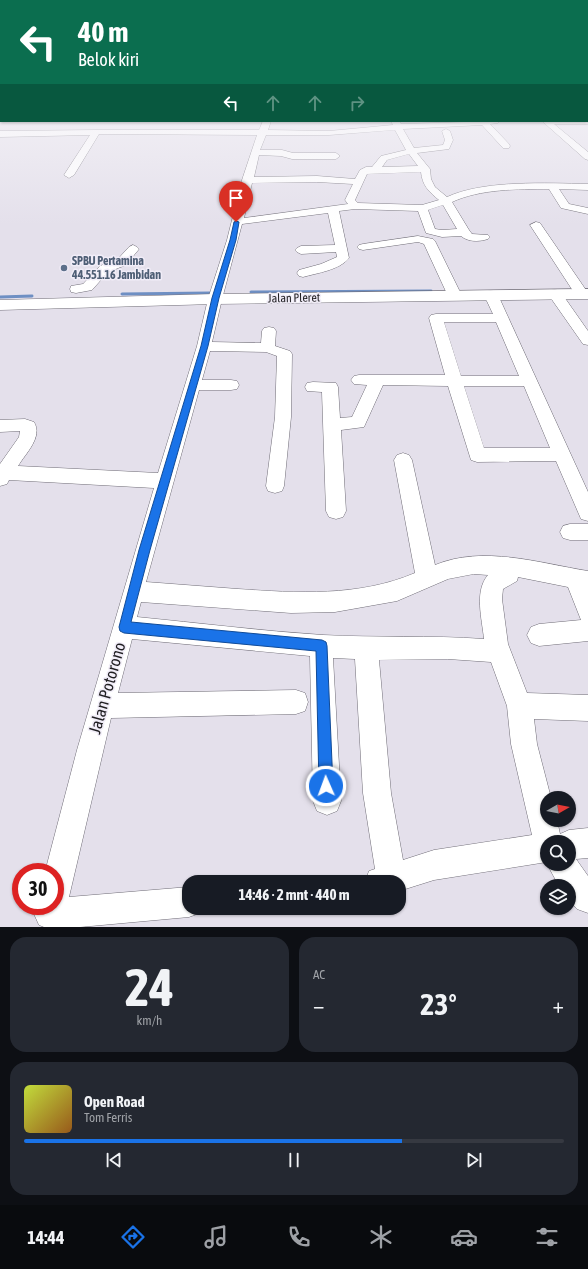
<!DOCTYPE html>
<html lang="id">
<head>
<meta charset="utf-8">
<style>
  :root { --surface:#171b24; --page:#242831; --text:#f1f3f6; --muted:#9ea1a6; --line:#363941; --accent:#1a73e8 }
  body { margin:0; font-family:"Asap Condensed",sans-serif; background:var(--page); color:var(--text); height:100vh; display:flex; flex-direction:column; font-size:15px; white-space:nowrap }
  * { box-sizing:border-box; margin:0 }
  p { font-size:13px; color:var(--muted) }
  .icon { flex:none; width:22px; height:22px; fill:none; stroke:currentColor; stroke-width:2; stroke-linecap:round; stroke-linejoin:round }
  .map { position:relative; height:927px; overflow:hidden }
  .details { display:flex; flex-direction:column; gap:10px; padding:10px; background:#0d0f14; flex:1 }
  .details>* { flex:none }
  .banner { position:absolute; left:0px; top:0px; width:588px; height:122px; box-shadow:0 1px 3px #0004; background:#0b6e4f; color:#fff; overflow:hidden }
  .needle { width:26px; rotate:81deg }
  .controls { position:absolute; left:540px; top:791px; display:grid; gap:8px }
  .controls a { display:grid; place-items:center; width:36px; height:36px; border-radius:50%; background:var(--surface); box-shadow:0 1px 3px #0004; font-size:20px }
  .speed { position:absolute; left:12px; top:863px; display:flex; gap:8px; font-size:20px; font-weight:700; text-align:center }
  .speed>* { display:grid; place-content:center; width:52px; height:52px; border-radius:50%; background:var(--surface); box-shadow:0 1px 3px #0004; line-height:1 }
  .speed .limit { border:6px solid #d22; background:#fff; color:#111 }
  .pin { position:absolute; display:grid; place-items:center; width:34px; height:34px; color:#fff; margin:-41px -17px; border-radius:50% 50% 50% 0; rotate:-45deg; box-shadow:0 0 4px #0007 }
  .pin .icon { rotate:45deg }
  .me { position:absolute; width:44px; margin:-22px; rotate:358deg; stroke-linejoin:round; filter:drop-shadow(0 0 3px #0008) }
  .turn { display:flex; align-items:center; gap:14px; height:84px; padding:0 12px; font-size:18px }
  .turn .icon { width:52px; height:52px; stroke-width:2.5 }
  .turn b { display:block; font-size:28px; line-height:34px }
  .lanes { display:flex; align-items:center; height:38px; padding:0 12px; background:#0003; justify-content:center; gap:20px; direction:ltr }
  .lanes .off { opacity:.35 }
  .big { font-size:30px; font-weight:700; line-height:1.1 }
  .details .card { flex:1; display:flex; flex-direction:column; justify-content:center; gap:6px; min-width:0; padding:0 14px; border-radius:16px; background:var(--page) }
  .details .dial { align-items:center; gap:0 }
  .dial b { font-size:52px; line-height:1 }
  .song { display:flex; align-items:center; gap:12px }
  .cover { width:48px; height:48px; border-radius:6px; background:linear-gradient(135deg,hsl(70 70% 55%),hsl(30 70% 35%)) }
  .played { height:4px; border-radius:2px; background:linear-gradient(90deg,var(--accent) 70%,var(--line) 70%) }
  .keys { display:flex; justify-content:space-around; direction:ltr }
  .heat { display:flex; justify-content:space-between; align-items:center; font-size:22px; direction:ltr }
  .details .tiles { flex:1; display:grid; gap:10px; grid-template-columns:1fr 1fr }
  .card:last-child { grid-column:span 2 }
  .trip { position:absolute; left:182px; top:875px; width:224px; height:40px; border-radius:16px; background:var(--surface); box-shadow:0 1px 3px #0004; font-weight:700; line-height:40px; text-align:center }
  .menu { display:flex; height:64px; justify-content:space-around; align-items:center; background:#090b0e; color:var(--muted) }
  .menu .icon { width:28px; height:28px }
  .menu .selected { color:var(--accent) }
  .menu b { font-size:18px; color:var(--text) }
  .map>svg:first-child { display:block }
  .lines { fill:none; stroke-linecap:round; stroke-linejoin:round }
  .stream { stroke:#6e8fc3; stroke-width:3 }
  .minor-casing { stroke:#706d77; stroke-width:1 }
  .major-casing { stroke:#706d77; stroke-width:1 }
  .minor { fill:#fff; fill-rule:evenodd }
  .major { fill:#fff; fill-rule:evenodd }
  .route { fill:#1a73e8; stroke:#114b97 }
  .service-dot { fill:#5c6f8a; stroke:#f1edf8; stroke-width:1.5 }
  .labels { text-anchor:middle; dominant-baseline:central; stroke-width:3; stroke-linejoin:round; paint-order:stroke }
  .far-service-label { font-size:12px; font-weight:bold; fill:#4e5e75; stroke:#f1edf8; text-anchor:start }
  .far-street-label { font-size:12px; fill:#201f22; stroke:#f1edf8 }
  .near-street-label { font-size:17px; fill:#201f22; stroke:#f1edf8 }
</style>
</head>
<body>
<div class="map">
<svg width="588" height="927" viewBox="0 0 588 927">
  <rect width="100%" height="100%" fill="#e4e0eb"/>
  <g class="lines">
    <path class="stream" d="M 251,292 L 431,291
      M 122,294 L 210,293
      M 0,297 L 32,296"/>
    <g class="minor-casing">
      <path id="minor" d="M 587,106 L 588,106 L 588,110 L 587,110 Z
        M 587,120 L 588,124 L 554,124 L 588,152 L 588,160 L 585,159 L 542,121 L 587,121 Z
        M 263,121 L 271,121 L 268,130 L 329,131 L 393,125 L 391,121 L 399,121 L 401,124 L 499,121 L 498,123 L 490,124 L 509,144 L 510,146 L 509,148 L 503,148 L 482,125 L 403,129 L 414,148 L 443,145 L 445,140 L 442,131 L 446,129 L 450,131 L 453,140 L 449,149 L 417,153 L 430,169 L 431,179 L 435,187 L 447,197 C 484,180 547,183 588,184 L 588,190 L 559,189 L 569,204 L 588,208 L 588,214 L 561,208 L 549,189 C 518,189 480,189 452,202 L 469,230 L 472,234 L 488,235 L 490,237 L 488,239 C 479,242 468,242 461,236 L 442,237 L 426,233 L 418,211 L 355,209 L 339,211 L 349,258 C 340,270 317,273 303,277 L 299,276 L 297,273 L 299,270 L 321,264 L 337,257 L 336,252 L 301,254 L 297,252 L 295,250 L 297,248 L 301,246 L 335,245 L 328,213 L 242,224 L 222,299 L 212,342 L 261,343 L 262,331 L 264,328 L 269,327 L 274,328 L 276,331 L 275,346 L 290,351 L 292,354 L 291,417 L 284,486 L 282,491 L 275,493 L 268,491 L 266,486 L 275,417 L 277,356 L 266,352 L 210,351 L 202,380 L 231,380 L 237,381 L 239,385 L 237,389 L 231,390 L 199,390 L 146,582 C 177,584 207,587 238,589 C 297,593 359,597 415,573 L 394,460 L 397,455 L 403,453 L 409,455 L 412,460 L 435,565 C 483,545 539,563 588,571 L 588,641 L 539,646 L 531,643 L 527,635 L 531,627 L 539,624 L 581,620 L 568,587 L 518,577 L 517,581 L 503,589 L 502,599 L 508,644 L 527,693 L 588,695 L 588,721 L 534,719 L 537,744 L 551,798 L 547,798 L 547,820 L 557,820 L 560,834 L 569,830 L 588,828 L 588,858 L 576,859 L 588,876 L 588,913 L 577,909 L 569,900 L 569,886 L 559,886 L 547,864 L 569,864 L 569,842 L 547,842 L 547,862 L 434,880 L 399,891 L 399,882 L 365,882 L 369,871 L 375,869 L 363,793 L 355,659 L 333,658 L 341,801 L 337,811 L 327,815 L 317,811 L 313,801 L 310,656 L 132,639 L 118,693 L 296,690 L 305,693 L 308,702 L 305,711 L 296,714 L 111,718 L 69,897 L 189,887 L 189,908 L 202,908 L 200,913 L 189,917 L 80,927 L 44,927 L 39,925 L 34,914 L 38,906 L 55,906 L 55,872 L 45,872 L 77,750 L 154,488 L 9,480 L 7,484 L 0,486 L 0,464 L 19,437 L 20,431 L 0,432 L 0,420 L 25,419 L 34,422 C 43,437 26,453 18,466 L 158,473 L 197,346 L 208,299 L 227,240 L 242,180 L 257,135 L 99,134 L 74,175 L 69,178 L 64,175 L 90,135 L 0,137 L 0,131 L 96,130 L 259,130 ZM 395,130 L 406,150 L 381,156 L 372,167 L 366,167 L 360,170 L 355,179 L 317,176 L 254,177 L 259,155 L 281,156 L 292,159 L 336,159 L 340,156 L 336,153 L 293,153 L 282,150 L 260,150 L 266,135 L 329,135 ZM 409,154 L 418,166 L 382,167 L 387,160 ZM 421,172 C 422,185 429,192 439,200 L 422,205 L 358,203 L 355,200 L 367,174 ZM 317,182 L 353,184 L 345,200 L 348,204 L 244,218 L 252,183 ZM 443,205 L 457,229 L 442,230 L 435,229 L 428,210 ZM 474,574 L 488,575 C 474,591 482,619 484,639 C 430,635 376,638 323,635 C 261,631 199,623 137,617 L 141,602 L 291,613 L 335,612 L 397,601 L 448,579 ZM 448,659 L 491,662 L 507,706 L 511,744 L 532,835 L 434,850 L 403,860 L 391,793 L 379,660 Z
        M 536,222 L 540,223 L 588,293 L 587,297 L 577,297 L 575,294 L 530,225 Z
        M 418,236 L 433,239 L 435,241 L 462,296 L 460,299 L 450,299 L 448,296 L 424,244 L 418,242 L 363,250 L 359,249 L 357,247 L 359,245 L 363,244 Z
        M 133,245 L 137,247 L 139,249 L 126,265 L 108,272 L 92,290 L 76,293 L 71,292 L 70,289 L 71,286 L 83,284 L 100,266 L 118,259 L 129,247 Z
        M 555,290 L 560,291 L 588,331 L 588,345 L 583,344 L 548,294 L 550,291 Z
        M 491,291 L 496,292 L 498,295 L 588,492 L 588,521 L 581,519 L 556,461 L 477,462 L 471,460 L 448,386 L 383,385 L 364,427 L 341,430 L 346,511 L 343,517 L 336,519 L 329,517 L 326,511 L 322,392 L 307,391 L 305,387 L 307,383 L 313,382 L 336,383 L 338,387 L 340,418 L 352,417 L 367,385 L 354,384 L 351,380 L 354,376 L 359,375 L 445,375 L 429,318 L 431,315 L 436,314 L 493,314 L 484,295 L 486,292 ZM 444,322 L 496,322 L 519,376 L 461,376 ZM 464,386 L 524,386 L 550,448 L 484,448 Z
        M 570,524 L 588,524 L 588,540 L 570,540 L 563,538 L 560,532 L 563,526 Z"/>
    </g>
    <g class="major-casing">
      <path id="major" d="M 588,289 L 588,299 L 215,304 L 0,310 L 0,300 L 215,294 Z"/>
    </g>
    <use href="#minor" class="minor"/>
    <use href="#major" class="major"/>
  </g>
  <linearGradient id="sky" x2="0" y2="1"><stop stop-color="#77a5d9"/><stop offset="0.42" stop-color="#f3f1f6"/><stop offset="1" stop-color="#f3f1f6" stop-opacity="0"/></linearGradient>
  <rect width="588" height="225" fill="url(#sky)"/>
  <path class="route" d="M 236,221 L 239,222 L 236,240 L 219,298 L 208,346 L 150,550 L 131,622 L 322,640 L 326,642 L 327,646 L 333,786 L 331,791 L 326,793 L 321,791 L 319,786 L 316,651 L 124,633 L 120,631 L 119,627 L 139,550 L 201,346 L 212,298 L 230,240 L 234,222 Z"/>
  <circle class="service-dot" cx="64" cy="268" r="4"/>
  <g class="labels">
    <g class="far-service-label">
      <text x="72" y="261">SPBU Pertamina<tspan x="72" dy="14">44.551.16 Jambidan</tspan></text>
    </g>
    <g class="far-street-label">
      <text transform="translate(294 298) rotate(-1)">Jalan Pleret</text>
    </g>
    <g class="near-street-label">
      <text transform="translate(107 688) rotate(-74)">Jalan Potorono</text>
    </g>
  </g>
</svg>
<div class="controls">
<a><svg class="needle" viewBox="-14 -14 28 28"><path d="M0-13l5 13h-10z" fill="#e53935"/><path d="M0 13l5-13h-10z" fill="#9ea1a6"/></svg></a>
<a><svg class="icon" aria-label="search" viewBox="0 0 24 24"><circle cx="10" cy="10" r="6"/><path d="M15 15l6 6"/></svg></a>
<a><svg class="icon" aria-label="layers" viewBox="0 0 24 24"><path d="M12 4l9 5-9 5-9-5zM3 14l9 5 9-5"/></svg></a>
</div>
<div class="speed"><div class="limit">30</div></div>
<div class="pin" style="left:236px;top:222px;background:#d93025"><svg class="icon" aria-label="arrive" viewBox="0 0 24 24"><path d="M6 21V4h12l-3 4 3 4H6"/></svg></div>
<svg class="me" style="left:326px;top:786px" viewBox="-20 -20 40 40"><circle r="17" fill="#1a73e8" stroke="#fff" stroke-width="3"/><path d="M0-11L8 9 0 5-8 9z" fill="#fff"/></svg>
<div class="trip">14:46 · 2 mnt · 440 m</div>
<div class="banner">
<div class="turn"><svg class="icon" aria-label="left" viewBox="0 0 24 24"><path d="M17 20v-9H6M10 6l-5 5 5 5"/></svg><div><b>40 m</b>Belok kiri</div></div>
<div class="lanes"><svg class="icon" aria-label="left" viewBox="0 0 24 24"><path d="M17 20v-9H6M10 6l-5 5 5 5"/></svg><svg class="icon off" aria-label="ahead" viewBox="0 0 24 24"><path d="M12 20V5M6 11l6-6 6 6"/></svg><svg class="icon off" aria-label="ahead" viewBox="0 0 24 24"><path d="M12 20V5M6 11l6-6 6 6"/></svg><svg class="icon off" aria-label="right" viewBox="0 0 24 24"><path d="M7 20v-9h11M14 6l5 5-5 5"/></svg></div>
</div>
</div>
<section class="details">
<div class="tiles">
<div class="card dial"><b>24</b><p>km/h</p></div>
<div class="card"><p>AC</p>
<div class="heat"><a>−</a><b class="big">23°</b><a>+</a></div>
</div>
<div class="card">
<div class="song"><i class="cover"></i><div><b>Open Road</b><p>Tom Ferris</p></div></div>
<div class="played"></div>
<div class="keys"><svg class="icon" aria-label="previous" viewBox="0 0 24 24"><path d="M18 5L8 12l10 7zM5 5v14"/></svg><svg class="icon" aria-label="pause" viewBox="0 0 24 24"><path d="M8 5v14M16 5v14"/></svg><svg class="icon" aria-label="next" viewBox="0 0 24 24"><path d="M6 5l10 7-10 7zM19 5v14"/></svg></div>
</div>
</div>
</section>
<nav class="menu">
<b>14:44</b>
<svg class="icon selected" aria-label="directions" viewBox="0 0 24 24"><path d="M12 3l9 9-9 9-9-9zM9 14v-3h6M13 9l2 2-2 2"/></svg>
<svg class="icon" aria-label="music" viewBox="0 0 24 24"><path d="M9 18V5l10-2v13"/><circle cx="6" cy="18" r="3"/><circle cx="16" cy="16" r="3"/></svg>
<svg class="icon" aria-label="phone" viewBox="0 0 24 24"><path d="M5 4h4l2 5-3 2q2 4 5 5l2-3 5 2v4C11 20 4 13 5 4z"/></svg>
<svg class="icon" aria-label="climate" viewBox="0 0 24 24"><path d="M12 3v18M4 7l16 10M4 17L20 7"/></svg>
<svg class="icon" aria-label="car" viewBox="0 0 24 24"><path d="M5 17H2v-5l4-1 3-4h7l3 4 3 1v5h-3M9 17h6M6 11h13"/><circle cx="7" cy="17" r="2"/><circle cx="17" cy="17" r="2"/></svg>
<svg class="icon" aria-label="filters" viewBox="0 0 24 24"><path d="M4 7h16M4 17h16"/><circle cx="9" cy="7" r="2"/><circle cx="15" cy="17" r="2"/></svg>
</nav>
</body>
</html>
